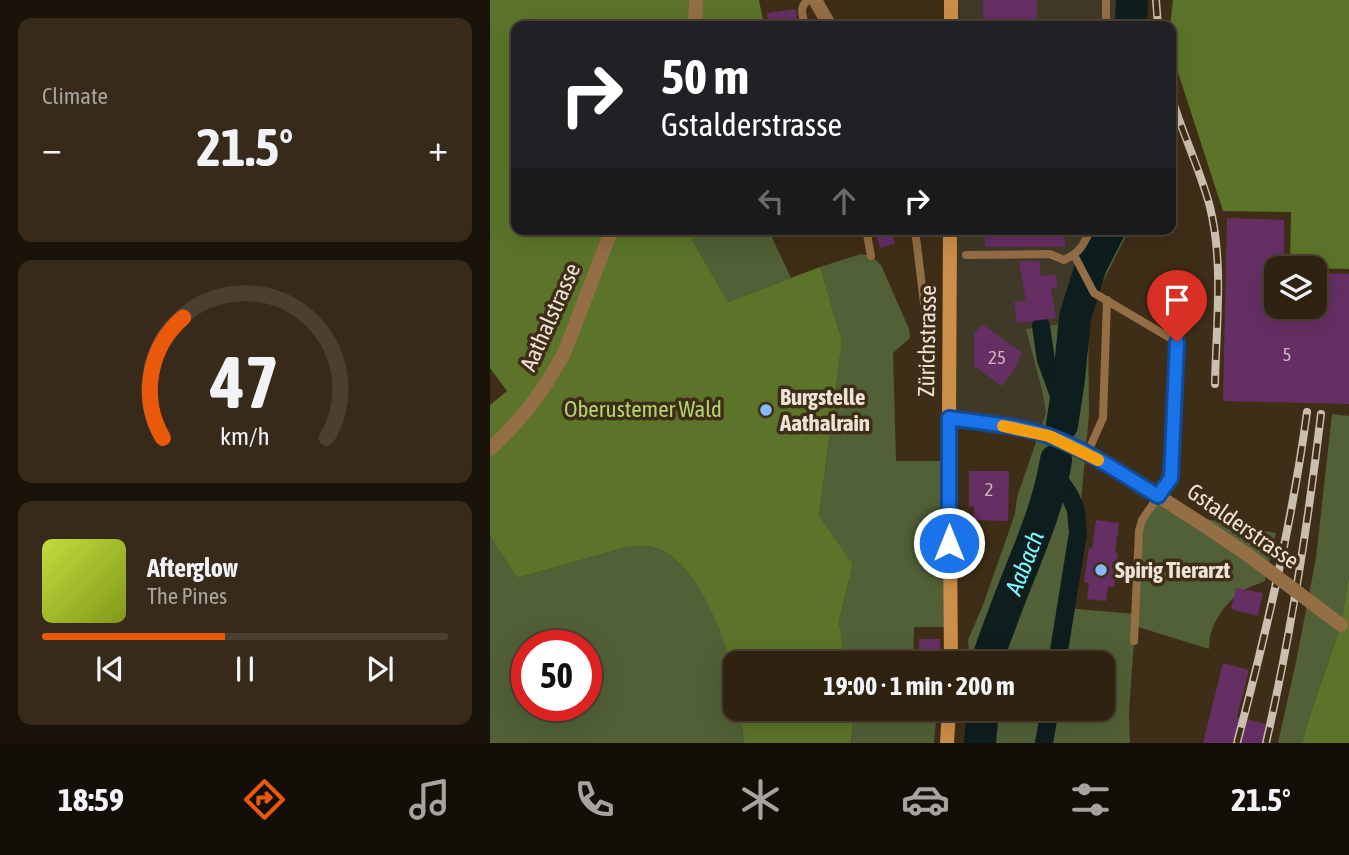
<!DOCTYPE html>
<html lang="en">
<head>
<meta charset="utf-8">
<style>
  :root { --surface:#2f2211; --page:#372a1a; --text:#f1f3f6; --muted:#a7a49f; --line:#4a3f31; --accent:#ea580c }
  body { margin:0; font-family:"Asap Condensed",sans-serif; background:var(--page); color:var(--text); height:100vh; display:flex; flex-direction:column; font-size:26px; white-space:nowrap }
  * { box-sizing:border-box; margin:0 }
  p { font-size:23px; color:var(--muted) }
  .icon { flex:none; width:38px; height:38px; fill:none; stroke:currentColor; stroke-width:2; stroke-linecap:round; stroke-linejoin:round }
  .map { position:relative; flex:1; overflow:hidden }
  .panel { display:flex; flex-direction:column; gap:18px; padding:18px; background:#1a1309; width:490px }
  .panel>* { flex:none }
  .hud { position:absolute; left:21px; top:21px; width:665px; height:214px; border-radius:14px; box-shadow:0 7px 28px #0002,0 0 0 2px var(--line); background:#202124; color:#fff; overflow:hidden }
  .buttons { position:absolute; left:774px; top:256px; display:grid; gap:14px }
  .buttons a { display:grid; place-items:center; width:63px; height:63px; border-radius:14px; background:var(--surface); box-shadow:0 7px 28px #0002,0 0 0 2px var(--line); font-size:35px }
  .speed { position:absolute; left:21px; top:630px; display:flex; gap:14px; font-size:35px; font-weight:700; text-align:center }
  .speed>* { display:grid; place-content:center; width:91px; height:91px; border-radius:50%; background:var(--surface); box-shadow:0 7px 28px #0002,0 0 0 2px var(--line); line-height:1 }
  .speed .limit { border:10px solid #d22; background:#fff; color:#111 }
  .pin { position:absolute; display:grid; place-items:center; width:60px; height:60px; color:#fff; margin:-72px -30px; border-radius:50% 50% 50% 0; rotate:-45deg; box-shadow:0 0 7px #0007 }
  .pin .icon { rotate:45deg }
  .me { position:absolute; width:77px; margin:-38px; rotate:0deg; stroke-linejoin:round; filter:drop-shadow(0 0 5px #0008) }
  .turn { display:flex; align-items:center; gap:24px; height:147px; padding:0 35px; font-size:32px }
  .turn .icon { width:91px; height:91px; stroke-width:2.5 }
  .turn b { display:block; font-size:49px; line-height:60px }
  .lanes { display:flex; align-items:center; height:66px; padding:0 35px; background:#0003; justify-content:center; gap:35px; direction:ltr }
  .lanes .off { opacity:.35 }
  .big { font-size:52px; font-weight:700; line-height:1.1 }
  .panel .widget { flex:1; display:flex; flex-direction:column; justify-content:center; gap:10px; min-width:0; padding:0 24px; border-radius:14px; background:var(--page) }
  .panel .dial { align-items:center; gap:0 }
  .dial svg { height:182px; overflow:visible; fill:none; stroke:var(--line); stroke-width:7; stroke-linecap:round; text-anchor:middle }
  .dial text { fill:var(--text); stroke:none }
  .song { display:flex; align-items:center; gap:21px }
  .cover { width:84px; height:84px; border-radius:10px; background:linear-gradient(135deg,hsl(70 70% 55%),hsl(70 70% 35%)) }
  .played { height:7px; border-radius:4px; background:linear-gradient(90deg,var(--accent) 45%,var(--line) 45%) }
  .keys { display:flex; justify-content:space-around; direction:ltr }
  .heat { display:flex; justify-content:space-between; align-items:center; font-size:38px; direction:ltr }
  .trip { position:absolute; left:233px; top:651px; width:392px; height:70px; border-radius:14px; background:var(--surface); box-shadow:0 7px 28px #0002,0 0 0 2px var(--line); font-weight:700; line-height:70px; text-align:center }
  .dock { display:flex; height:112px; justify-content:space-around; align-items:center; background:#130e07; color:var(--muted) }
  .dock .icon { width:49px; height:49px }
  .dock .active { color:var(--accent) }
  .dock b { font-size:32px; color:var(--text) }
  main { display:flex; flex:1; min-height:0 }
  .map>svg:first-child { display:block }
  .commercial { fill:#403927 }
  .green { fill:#516036; fill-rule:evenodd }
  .forest { fill:#5b7429 }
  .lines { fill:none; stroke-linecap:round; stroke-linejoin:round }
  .canal { stroke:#0e1d1e; stroke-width:18 }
  .river { stroke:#0e1d1e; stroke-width:32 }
  .building { fill:#652f63 }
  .service { stroke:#946e45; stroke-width:8 }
  .tertiary { stroke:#946e45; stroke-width:14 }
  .secondary { stroke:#cc8f4a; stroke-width:14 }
  .rail-casing { stroke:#cabeae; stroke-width:8 }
  .rail { stroke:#3f2e17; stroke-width:5; stroke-dasharray:16; stroke-linecap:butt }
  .tertiary-bridge { stroke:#946e45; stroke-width:14 }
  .route-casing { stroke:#114b97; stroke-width:18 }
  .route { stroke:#1a73e8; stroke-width:12 }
  .slow { stroke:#f59e0b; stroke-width:12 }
  .poi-dot { fill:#86bbfb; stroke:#3f2e17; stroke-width:2.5 }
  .labels { text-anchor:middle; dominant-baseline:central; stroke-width:7; stroke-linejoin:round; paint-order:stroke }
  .number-label { font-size:19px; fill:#ccb6b9 }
  .street-label { font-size:23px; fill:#eee3d6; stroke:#3f2e17 }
  .poi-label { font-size:23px; font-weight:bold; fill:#eee3d6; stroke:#3f2e17; text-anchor:start }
  .park-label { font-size:23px; fill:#b1d56f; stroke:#3f2e17 }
  .water-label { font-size:24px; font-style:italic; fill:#7ff7fd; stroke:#3f2e17 }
</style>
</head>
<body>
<main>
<section class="panel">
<div class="widget"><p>Climate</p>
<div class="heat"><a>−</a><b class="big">21.5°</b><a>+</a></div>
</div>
<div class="widget dial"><svg viewBox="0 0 100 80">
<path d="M14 69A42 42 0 1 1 86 69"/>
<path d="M14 69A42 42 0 0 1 23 16" stroke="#ea580c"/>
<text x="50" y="56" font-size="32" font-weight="700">47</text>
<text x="50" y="72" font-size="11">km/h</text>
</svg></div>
<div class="widget">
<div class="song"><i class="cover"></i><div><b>Afterglow</b><p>The Pines</p></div></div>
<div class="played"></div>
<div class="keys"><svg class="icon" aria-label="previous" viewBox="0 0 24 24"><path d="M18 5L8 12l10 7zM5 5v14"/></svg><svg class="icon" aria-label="pause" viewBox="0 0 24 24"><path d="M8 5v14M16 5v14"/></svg><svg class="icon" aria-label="next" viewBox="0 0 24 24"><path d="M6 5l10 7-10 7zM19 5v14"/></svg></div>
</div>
</section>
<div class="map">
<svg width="859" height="743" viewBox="0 0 859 743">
  <rect width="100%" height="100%" fill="#3f2e17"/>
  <path class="commercial" d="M 461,0 L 627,0 L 627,26 L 461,26 Z
    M 460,229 L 608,229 L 579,291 L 571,324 L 551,326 L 552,390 L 556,413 L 550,433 L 459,418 Z"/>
  <path class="green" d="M 627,0 L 653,0 L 651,26 L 627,26 Z
    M 205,229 L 278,229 L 301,278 L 238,302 L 202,240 Z
    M 608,229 L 641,229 L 635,238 L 598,312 L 599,415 L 588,533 L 576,608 L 645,614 L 649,531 L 668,496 L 701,516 L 786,533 L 775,581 C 766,585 755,588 748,594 C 731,608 719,627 719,649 L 645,626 L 639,712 L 640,743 L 476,743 L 478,709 L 612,709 L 612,663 L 480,663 L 478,640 L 493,605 L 525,514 L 527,497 L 556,413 L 552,390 L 536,329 L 571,324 L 579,291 Z
    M 371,254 L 381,256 L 391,265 L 419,329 L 420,338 L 403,353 L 406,461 L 459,461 L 460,627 L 424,627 L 423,663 L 355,663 L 349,621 L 363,564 L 329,516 L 352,341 L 330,267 Z
    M 842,414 L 859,416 L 859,575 L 851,625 L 818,721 L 812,743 L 788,743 L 806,662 L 826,558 Z
    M 0,536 L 27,578 L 137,547 C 148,546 158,545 169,549 C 205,563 240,640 245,676 C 246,687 245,698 245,709 L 250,709 L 254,743 L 0,743 ZM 37,646 L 96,646 L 96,705 L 37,705 Z
    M 362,709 L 447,709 L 444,743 L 361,743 L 363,717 Z"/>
  <path class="forest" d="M 0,0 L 269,0 L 274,26 L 26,26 L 26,229 L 205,229 L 202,240 L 238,302 L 330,267 L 352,341 L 329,516 L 363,564 L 349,621 L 355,663 L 245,663 L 245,679 C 238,641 207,564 169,549 C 159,545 148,546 137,547 L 27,578 L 0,536 L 0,405 L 17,391 L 0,368 Z
    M 683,0 L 859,0 L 859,269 L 800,268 L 801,212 L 733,211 L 682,54 L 680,26 Z
    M 859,575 L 859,743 L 812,743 L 818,721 L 851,625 Z
    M 250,709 L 362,709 L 363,717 L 361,743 L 254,743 Z"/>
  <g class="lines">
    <path class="canal" d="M 551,326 L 556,360 L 575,412
      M 564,472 L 580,496 L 586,510 L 588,533 L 567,663
      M 554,743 L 560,709"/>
    <g class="river">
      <path d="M 641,26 L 642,0"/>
      <path d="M 572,425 L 579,379 L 585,317 L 601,266 L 620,229"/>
      <path id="s1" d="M 497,663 C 501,646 509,628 515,611 C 533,563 558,511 566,460"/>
      <path d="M 490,743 L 493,709"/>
    </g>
  </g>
  <path class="building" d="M 493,0 L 547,0 L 547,26 L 493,26 Z
    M 306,9 L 308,26 L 279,26 L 277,13 Z
    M 737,218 L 794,220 L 794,268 L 786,268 L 786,306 L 824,306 L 824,273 L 859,274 L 859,404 L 733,401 Z
    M 385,229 L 401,229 L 405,244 L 390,248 Z
    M 495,229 L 575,229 L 575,247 L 495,247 Z
    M 529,261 L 549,261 L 551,276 L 565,274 L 568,287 L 561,288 L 566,318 L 527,323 L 524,302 L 536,301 Z
    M 492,324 L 532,353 L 527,361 L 529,362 L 512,386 L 484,366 L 484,334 Z
    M 479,471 L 519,471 L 518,521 L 484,520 L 484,506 L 479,507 Z
    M 606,520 L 629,523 L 625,552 L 628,553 L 624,587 L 618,586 L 616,601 L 597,599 L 599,583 L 594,582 L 599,548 L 602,549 Z
    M 746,588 L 773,593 L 768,616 L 741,609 Z
    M 429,639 L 450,639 L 450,663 L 429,663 Z
    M 733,663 L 759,670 L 747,717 L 776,724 L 772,743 L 713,743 Z"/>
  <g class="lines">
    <path class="service" d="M 315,26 C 313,16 308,6 319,0
      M 616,26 L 616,0
      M 376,229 L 381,256
      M 425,229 L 438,336
      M 476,255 L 560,254 L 574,260 C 591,252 593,245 601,229
      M 584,255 L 604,293 L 687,342 L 681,478 L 652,520 L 649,531 L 644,641
      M 597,454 L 613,418 L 617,300"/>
    <path class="tertiary" d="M 325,0 L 340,26
      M 205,26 L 206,0
      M 459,418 C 492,423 527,425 559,436 C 588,447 614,463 640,479 C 680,503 719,528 758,555
      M 0,449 C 31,421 56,388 75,351 L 122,229"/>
    <path class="secondary" d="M 461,26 L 461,0
      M 460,229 L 459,418 L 461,663
      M 457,743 L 459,709"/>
    <g class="rail-casing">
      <path id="rail" d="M 666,0 L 668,26
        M 681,95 C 692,133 710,169 720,207 C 734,264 726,326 725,384
        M 747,743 C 776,634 802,524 817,412
        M 776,743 C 801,634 818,524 831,414"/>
    </g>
    <use href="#rail" class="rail"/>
    <path class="tertiary-bridge" d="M 758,555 L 851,625"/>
  </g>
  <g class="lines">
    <g class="route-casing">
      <path id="route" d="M 459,543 L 459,418 C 492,423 527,425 559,436 C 598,450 633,475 668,496 L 681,478 L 687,342"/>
    </g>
    <use href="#route" class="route"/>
    <path class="slow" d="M 513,426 L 559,436 L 608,460"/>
  </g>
  <g class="poi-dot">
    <circle cx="276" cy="410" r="7"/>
    <circle cx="611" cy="570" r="7"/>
  </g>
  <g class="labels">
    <g class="number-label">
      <text x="797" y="354">5</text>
      <text x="507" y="357">25</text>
      <text x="499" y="489">2</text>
    </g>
    <g class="street-label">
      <text transform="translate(60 317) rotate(-66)">Aathalstrasse</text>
      <text transform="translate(437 341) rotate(-89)">Zürichstrasse</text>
      <text transform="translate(753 526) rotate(35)">Gstalderstrasse</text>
    </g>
    <g class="poi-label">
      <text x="290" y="397">Burgstelle<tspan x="290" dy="26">Aathalrain</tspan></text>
      <text x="625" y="570">Spirig Tierarzt</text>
    </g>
    <g class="park-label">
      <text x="153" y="409">Oberustemer Wald</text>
    </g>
    <g class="water-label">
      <text stroke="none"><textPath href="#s1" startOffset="107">Aabach</textPath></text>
    </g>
  </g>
</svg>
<div class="buttons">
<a><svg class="icon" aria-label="layers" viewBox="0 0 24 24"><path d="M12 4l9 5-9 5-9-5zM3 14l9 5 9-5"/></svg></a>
</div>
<div class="speed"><div class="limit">50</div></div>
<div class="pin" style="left:687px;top:342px;background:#d93025"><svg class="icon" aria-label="arrive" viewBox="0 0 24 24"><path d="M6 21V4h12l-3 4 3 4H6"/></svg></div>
<svg class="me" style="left:459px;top:543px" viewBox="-20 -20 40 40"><circle r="17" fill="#1a73e8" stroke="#fff" stroke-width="3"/><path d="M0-11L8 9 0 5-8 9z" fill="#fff"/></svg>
<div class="trip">19:00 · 1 min · 200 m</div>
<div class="hud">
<div class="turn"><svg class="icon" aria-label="right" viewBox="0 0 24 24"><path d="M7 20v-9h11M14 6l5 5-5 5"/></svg><div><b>50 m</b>Gstalderstrasse</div></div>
<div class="lanes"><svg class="icon off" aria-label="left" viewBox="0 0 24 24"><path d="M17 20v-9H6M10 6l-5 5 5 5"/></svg><svg class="icon off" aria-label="ahead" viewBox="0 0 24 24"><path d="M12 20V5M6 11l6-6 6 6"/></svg><svg class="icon" aria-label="right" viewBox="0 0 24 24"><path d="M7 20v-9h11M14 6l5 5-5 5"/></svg></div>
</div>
</div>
</main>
<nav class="dock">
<b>18:59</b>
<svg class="icon active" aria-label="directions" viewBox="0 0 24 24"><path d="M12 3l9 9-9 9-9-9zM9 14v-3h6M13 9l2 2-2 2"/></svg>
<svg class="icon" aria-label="music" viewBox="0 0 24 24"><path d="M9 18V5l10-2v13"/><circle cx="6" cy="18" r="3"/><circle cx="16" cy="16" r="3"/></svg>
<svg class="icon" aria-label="phone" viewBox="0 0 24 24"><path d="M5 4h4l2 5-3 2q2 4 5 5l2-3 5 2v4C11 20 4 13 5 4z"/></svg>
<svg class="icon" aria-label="climate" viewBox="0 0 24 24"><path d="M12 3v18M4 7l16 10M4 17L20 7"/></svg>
<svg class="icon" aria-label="car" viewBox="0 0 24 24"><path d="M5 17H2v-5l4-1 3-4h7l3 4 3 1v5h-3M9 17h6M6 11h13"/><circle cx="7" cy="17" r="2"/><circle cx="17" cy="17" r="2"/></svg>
<svg class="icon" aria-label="filters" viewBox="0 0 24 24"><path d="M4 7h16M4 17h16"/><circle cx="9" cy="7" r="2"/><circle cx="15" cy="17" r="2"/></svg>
<b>21.5°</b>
</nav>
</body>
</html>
